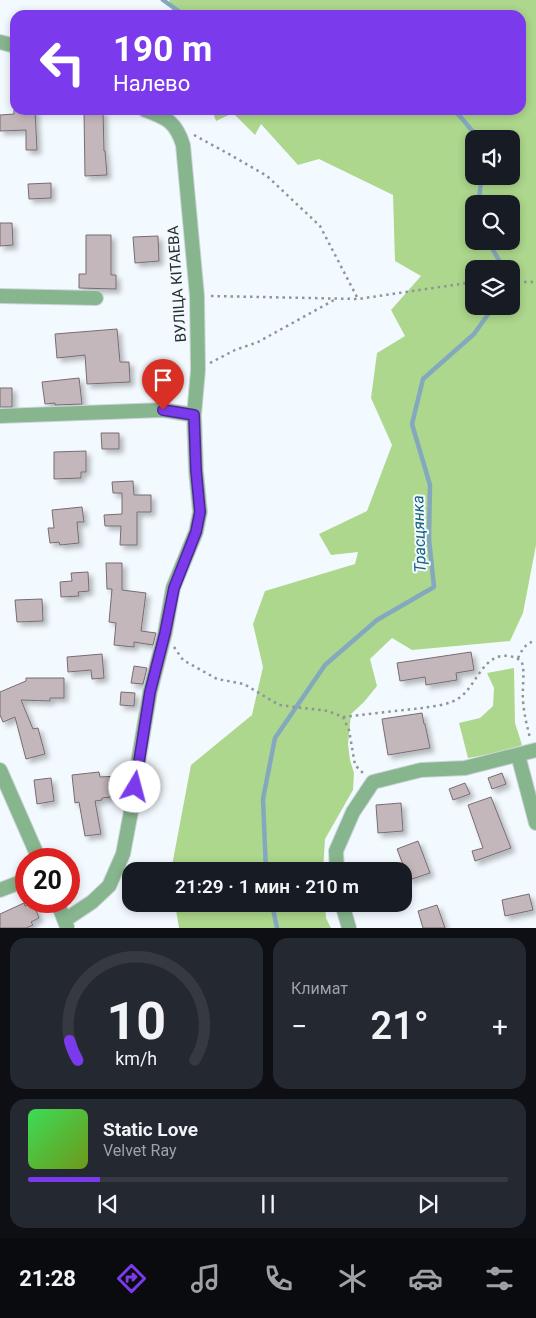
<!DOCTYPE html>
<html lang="ru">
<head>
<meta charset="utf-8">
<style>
  :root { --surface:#171b24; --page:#242831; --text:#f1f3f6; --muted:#9ea1a6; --line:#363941; --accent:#7c3aed }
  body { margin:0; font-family:Roboto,sans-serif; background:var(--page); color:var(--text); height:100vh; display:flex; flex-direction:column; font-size:19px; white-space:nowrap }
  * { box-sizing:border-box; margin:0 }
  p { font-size:16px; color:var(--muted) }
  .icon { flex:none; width:28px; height:28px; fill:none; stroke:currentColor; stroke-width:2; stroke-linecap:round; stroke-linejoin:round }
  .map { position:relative; height:928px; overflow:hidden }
  .side { display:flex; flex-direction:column; gap:10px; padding:10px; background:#0d0f14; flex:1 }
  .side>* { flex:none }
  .guide { position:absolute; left:10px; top:10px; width:516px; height:105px; border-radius:15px; box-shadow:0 2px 8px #0003; background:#7c3aed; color:#fff; overflow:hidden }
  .tools { position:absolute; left:465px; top:130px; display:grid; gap:10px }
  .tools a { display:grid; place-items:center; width:55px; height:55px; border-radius:10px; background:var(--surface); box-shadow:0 2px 8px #0003; font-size:25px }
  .speed { position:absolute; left:15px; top:848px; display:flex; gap:10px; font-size:25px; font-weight:700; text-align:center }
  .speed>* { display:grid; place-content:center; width:65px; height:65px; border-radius:50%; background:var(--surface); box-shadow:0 2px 8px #0003; line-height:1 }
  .speed .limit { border:8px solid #d22; background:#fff; color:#111 }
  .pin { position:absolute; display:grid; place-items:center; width:42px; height:42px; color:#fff; margin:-51px -21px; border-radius:50% 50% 50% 0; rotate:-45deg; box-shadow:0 0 5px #0007 }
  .pin .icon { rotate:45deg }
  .me { position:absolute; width:55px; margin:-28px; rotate:8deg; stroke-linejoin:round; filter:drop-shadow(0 0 4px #0008) }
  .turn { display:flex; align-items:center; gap:18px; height:105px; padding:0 20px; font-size:22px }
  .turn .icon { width:65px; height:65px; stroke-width:2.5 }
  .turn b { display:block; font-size:35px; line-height:42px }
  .big { font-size:38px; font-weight:600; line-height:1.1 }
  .side .card { flex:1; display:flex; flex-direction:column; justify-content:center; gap:8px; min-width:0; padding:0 18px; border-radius:15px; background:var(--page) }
  .side .dial { align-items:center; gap:0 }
  .dial svg { height:130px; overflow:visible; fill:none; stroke:var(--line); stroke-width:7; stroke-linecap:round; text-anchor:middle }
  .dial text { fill:var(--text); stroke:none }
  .song { display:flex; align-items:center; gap:15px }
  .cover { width:60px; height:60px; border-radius:8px; background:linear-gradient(135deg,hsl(130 70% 55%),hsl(80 70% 35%)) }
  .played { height:5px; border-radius:2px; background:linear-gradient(90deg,var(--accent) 15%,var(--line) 15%) }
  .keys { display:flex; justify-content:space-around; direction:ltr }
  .heat { display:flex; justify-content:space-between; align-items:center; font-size:28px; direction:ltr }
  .side .tiles { flex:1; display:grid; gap:10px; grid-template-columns:1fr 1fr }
  .card:last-child { grid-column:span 2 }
  .trip { position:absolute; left:122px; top:862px; width:290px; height:50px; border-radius:15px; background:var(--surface); box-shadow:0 2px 8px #0003; font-weight:600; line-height:50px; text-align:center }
  .menu { display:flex; height:80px; justify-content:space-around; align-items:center; background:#090b0e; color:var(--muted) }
  .menu .icon { width:35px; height:35px }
  .menu .selected { color:var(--accent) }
  .menu b { font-size:22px; color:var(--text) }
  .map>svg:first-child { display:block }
  .forest { fill:#add78c; fill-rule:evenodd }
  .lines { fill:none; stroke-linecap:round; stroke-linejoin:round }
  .stream { stroke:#84a9be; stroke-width:4.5 }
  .building { fill:#c4b7bc; stroke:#786c71; filter:url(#shadow) }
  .minor-casing { stroke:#ced5da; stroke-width:16 }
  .path { stroke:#8e9498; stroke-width:2.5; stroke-dasharray:2.5 4; stroke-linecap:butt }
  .minor { stroke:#87b58d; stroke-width:14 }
  .route-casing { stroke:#51269a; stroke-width:12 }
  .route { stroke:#7c3aed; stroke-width:9 }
  .labels { text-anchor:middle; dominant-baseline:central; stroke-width:4; stroke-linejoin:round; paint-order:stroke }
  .street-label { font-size:15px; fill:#282c2f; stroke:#f3faff }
  .water-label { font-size:16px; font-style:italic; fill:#18607f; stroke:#f3faff }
</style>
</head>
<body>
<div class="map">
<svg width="536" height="928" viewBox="0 0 536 928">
  <defs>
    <filter id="shadow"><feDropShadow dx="4" dy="4" stdDeviation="2.5" flood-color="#0004"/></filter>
  </defs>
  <rect width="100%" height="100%" fill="#f3faff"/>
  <path class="forest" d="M 169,0 L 536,0 L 536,545 L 523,613 L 510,641 L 412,650 L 392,638 L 370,659 L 377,686 L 364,702 L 351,714 L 348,744 L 350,760 L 354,773 L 353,790 L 325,839 L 323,871 L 171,871 L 191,765 L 252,715 L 263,667 L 253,624 L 265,591 L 355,564 L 358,552 L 331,555 L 319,534 L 367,511 L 392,445 L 371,398 L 377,353 L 405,336 L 391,310 L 421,276 L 395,261 L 393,195 L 319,159 L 298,165 L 261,124 L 255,135 L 233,113 L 216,121 L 212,110 L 521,110 L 521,15 L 174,15 ZM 474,139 L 511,139 L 511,176 L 474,176 ZM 474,204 L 511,204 L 511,241 L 474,241 ZM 474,269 L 511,269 L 511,306 L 474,306 Z
    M 514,668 L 515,723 L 522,745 L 507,751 L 468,758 L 459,723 L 480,718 L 493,706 L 494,688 L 487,673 Z
    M 175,904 L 325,904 L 326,918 L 331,928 L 179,928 Z"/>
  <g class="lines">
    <path class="stream" d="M 163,0 L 184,15
      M 452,110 L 459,115 L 479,139
      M 478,204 L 482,176
      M 488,241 L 504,269
      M 511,282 L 511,283
      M 266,871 L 263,799 L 275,738 L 325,665 L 377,620 L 434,587 L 429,539 L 430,485 L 412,424 L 423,379 L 474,334 L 494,306
      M 272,904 L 277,928"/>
  </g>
  <path class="building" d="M 14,110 L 35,110 L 37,150 L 26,150 L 26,130 L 0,131 L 0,115 L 14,114 Z
    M 103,111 L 104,151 L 105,151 L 107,175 L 85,176 L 84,112 Z
    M 51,183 L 51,198 L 29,199 L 28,184 Z
    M 0,223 L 12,223 L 13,245 L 0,246 Z
    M 86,235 L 111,235 L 111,275 L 116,275 L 116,289 L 79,288 L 79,274 L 86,274 Z
    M 158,236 L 159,261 L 135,263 L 133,237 Z
    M 117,329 L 120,362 L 129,362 L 130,382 L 87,384 L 85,355 L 57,358 L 55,334 Z
    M 79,378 L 82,404 L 55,405 L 55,403 L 45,404 L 42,382 Z
    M 0,388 L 12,388 L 12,407 L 0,407 Z
    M 101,433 L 119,433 L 119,449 L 102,449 Z
    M 86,451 L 86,472 L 81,472 L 81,478 L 54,479 L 54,452 Z
    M 133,481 L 134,495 L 151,495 L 151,512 L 137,512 L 137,545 L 120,545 L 121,526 L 105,526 L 104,515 L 122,514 L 122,493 L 113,493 L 112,482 Z
    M 82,507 L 84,522 L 77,522 L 79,543 L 60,545 L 59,542 L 50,543 L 48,528 L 54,528 L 52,510 Z
    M 106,563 L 122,563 L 122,590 L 146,593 L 141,631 L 156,633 L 153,645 L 134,642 L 134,647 L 114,645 L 116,623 L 109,622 L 112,589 L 107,589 Z
    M 88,572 L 89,591 L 78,592 L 79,596 L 61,597 L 60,582 L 72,581 L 71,573 Z
    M 42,599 L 43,621 L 17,622 L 15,600 Z
    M 471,652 L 474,670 L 456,673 L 457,680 L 426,685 L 425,677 L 400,681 L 397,663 Z
    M 102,654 L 104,678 L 92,679 L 91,670 L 68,672 L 67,657 Z
    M 134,666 L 147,668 L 143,684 L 131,683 Z
    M 26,678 L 64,678 L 64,698 L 50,698 L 50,701 L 21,700 L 33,729 L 38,728 L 45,754 L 26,759 L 15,717 L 3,722 L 0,715 L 0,692 L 26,681 Z
    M 121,692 L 135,693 L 134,706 L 120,705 Z
    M 422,713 L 424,724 L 425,724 L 430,748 L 388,755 L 382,719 Z
    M 99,772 L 100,777 L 119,776 L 120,796 L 102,798 L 102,800 L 95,801 L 101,834 L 85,836 L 79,802 L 75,803 L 72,775 Z
    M 502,773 L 506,784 L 492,789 L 488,778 Z
    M 51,778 L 54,801 L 37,804 L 34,780 Z
    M 465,783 L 470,794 L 453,800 L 449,789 Z
    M 491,797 L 511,848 L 475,861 L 472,851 L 483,848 L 468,805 Z
    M 401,803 L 403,831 L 378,833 L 376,805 Z
    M 418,841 L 430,873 L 409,880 L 397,849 Z
    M 529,894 L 533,910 L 505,916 L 502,900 Z
    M 33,902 L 39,918 L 31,922 L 33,925 L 26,928 L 0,928 L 0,914 L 24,903 L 25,906 Z
    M 437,905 L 445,928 L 423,928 L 418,911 Z"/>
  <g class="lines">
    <g class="minor-casing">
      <path id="minor" d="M 0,42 L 15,46
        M 0,296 L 96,298
        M 0,416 L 163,410 L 194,415
        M 518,755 L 536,823
        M 0,770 L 39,859
        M 337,871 L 336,851 L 353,812 L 373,782 L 421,770 L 465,768 L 536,750
        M 0,890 L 26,880
        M 57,901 L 67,927
        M 342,904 L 349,928
        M 65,920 L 92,902 L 109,886 L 123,854 L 133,801 L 139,757 L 150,692 L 165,633 L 173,588 L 196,532 L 200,512 L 196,471 L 194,415 L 198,370 L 197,296 L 183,145 C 176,122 167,118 145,110"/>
    </g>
    <path class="path" d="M 194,135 L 227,153 L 267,176 L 320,226 L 358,299
      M 511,282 L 536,282
      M 211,296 L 358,299 L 474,282
      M 210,363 L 235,350 L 258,342 L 336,299
      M 174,647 L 183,660 L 217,679 L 244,684 L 279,705 L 328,711 L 343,717 L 349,730 L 355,765 L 363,773
      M 518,658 C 522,650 526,642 536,641
      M 343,717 C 369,714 396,711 422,708 C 434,706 449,705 459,698 C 477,686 482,653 509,656 C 514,657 519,658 522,663 C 525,669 522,692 523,701 C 524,714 527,726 530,738"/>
    <use href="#minor" class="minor"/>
  </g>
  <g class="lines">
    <g class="route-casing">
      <path id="route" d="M 135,787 L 150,692 L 165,633 L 174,588 L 196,532 L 200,512 L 196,470 L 194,415 L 163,410"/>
    </g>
    <use href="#route" class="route"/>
  </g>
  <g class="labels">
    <g class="street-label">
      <text transform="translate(177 284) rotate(-94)">ВУЛІЦА КІТАЕВА</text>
    </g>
    <g class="water-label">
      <text transform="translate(419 534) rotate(-92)">Трасцянка</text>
    </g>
  </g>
</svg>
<div class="tools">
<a><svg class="icon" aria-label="sound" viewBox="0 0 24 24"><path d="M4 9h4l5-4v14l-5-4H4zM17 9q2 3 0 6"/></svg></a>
<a><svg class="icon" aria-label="search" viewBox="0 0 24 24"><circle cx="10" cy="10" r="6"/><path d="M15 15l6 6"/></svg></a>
<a><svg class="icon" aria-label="layers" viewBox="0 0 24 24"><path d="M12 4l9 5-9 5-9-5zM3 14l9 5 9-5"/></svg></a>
</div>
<div class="speed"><div class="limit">20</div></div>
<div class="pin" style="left:163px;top:410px;background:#d93025"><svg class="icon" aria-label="arrive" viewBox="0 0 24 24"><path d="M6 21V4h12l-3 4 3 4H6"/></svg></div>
<svg class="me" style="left:135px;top:787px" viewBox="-20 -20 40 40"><circle r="19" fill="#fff"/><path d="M0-13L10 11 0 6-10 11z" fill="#7c3aed"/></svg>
<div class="trip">21:29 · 1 мин · 210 m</div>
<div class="guide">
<div class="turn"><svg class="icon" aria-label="left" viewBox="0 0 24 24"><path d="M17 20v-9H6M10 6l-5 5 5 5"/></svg><div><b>190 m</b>Налево</div></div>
</div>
</div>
<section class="side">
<div class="tiles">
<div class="card dial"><svg viewBox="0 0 100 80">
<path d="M14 69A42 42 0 1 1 86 69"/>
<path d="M14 69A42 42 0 0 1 9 57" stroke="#7c3aed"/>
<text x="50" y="56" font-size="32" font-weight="700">10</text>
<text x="50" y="72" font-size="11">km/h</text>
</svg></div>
<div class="card"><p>Климат</p>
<div class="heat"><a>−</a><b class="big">21°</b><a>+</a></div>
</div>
<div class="card">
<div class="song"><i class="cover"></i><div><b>Static Love</b><p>Velvet Ray</p></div></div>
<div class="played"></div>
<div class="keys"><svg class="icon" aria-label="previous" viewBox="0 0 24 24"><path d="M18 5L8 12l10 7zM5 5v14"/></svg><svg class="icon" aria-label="pause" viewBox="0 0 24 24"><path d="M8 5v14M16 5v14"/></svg><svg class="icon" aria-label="next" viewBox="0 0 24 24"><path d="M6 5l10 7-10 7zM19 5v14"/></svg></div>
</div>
</div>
</section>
<nav class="menu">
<b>21:28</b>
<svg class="icon selected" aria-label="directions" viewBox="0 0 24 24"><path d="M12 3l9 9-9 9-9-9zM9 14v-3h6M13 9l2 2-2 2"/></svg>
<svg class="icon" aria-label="music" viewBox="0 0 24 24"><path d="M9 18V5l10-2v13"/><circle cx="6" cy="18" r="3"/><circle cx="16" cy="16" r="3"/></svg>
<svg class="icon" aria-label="phone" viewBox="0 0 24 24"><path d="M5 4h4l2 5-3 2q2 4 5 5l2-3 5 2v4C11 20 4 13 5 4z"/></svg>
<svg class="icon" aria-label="climate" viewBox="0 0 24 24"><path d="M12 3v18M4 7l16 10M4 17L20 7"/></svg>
<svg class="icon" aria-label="car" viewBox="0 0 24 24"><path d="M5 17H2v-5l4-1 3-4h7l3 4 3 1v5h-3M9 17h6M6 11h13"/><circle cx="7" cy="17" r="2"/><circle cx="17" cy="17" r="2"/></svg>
<svg class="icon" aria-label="filters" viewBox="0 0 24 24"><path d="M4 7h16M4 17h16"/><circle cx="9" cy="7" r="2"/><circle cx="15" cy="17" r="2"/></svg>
</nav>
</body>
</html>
